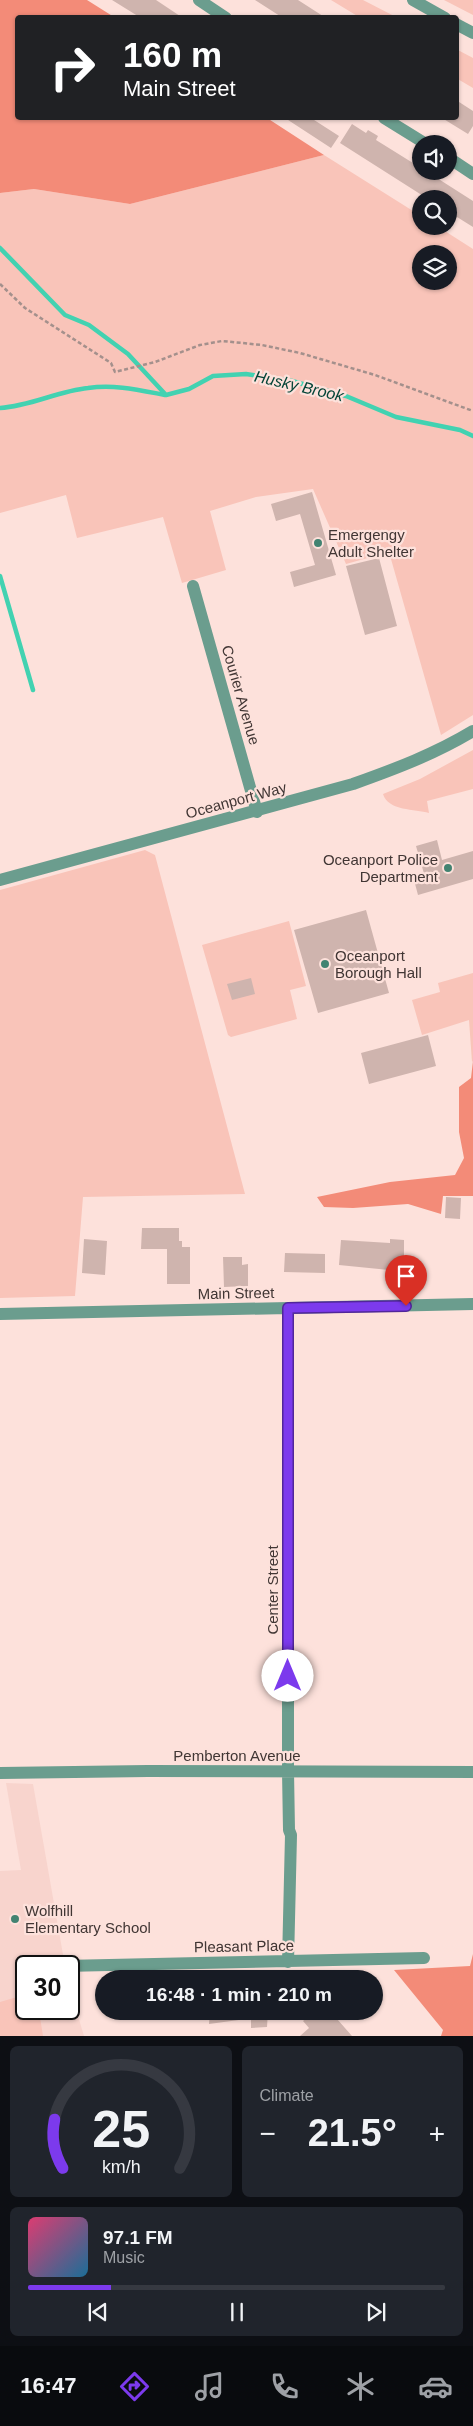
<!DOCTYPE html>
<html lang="en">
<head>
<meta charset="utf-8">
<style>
  :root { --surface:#171b24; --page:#20242c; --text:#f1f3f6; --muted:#9ea1a6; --line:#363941; --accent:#7c3aed }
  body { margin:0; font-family:Helvetica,sans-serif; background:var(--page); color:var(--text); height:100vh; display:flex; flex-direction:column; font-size:19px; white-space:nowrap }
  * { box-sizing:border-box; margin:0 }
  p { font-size:16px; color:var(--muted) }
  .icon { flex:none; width:28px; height:28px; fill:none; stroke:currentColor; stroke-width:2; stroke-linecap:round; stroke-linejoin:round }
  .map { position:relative; height:2036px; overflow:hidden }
  .sheet { display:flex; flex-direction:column; gap:10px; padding:10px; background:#0d0f14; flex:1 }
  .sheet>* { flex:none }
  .top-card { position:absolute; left:15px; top:15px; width:444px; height:105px; border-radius:5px; box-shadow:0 1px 4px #0004; background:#202124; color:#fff; overflow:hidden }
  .tools { position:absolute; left:412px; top:135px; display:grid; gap:10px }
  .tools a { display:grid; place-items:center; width:45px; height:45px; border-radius:50%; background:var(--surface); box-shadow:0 1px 4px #0004; font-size:25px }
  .speed { position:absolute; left:15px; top:1955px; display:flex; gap:10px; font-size:25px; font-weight:700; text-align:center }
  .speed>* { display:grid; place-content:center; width:65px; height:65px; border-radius:50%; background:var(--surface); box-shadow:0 1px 4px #0004; line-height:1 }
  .speed .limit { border:2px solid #111; border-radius:8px; background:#fff; color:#111 }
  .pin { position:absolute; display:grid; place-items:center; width:42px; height:42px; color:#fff; margin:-51px -21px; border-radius:50% 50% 50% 0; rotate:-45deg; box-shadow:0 0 5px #0007 }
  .pin .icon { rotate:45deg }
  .me { position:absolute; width:55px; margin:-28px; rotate:0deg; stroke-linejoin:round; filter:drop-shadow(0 0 4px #0008) }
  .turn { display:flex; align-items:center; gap:18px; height:105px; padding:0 25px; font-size:22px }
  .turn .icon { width:65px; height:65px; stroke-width:2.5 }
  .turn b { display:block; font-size:35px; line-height:42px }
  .big { font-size:38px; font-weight:800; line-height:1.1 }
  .sheet .tile { flex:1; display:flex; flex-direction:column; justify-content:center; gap:8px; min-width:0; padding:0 18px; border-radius:8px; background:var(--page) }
  .sheet .dial { align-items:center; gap:0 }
  .dial svg { height:130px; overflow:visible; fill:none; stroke:var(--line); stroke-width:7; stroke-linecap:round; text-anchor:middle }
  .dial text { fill:var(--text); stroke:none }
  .song { display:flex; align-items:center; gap:15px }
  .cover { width:60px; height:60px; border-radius:8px; background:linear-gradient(135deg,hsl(340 70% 55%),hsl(200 70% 35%)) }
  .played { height:5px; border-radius:2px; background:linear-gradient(90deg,var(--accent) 20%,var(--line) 20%) }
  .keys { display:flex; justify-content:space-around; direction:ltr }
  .heat { display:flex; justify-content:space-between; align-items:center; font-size:28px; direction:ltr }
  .sheet .tiles { flex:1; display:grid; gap:10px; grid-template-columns:1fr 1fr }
  .tile:last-child { grid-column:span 2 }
  .trip { position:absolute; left:95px; top:1970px; width:288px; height:50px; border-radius:25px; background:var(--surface); box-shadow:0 1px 4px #0004; font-weight:800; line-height:50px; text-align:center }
  .tab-bar { display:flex; height:80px; justify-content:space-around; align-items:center; background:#090b0e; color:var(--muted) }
  .tab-bar .icon { width:35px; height:35px }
  .tab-bar .selected { color:var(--accent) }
  .tab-bar b { font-size:22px; color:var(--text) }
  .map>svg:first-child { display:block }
  .built { fill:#f8d4cd }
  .green { fill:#f9c4b9; fill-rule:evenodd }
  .forest { fill:#f38b78 }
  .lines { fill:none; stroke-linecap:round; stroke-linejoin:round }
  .stream { stroke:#42d2b1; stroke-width:4.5 }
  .building { fill:#cfb4ae }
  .path { stroke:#a4908c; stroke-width:2.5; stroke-dasharray:4 2.5; stroke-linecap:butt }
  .minor { stroke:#6b9d8e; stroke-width:12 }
  .route-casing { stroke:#51269a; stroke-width:12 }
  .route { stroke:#7c3aed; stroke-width:9 }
  .poi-dot { fill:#428371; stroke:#fde1db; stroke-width:2 }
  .labels { text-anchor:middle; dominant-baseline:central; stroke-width:4.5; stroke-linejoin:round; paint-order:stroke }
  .poi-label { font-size:15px; fill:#413634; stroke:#fde1db; text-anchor:start }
  .street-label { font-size:15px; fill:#413634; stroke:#fde1db }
  .water-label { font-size:16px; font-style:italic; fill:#054538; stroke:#fde1db }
</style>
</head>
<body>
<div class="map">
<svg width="473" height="2036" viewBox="0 0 473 2036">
  <rect width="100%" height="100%" fill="#fde1db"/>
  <path class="built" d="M 6,1783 L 33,1784 L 65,1966 L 26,1966 L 26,2009 L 69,2009 L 69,1986 L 84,2036 L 0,2036 L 0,1871 L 21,1870 Z"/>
  <path class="green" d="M 331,0 L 363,0 L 396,17 L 359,17 Z
    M 444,0 L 473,0 L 473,15 Z
    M 456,49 L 473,58 L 473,88 L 456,78 Z
    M 324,155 L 421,216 L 421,226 L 437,226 L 473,249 L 473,715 L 441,735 L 389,552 L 346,564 L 313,489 L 256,497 L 210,511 L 226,570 L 182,583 L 163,517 L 77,538 L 66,495 L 0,513 L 0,193 L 34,189 L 130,204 ZM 421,254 L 449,254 L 449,281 L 421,281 Z
    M 473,750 L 473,789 L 427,801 L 429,813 C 415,809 388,811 383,794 L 420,779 Z
    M 145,850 L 155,855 L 245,1194 L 83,1197 L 75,1296 L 0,1298 L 0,890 Z
    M 289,921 L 306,986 L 290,990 L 297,1019 L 231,1037 L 228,1035 L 202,945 Z
    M 473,973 L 473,1061 L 472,1062 L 469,1020 L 422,1035 L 412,1000 L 440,992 L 438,983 Z
    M 17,1997 L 26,2003 L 26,2009 L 39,2011 L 43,2036 L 0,2036 L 0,2002 Z"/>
  <path class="forest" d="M 0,0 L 87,0 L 114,17 L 18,18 L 18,118 L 267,118 L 324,155 L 130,204 L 34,189 L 0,193 Z
    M 473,1061 L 473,1196 L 443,1196 L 441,1214 L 408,1204 L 353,1208 L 324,1207 L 317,1197 L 390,1182 L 455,1175 L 464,1158 L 459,1132 L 459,1087 L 471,1078 Z
    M 473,1954 L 473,2036 L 441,2036 L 443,2030 L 394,1970 L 470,1966 Z"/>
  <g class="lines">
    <path class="stream" d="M 0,248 L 65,315 L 89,325 L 128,354 L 166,395 L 189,389 L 213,376 L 246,374 L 292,381 L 346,396 L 396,417 L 460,430 L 473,436
      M 0,408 C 31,406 58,391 88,388 C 114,384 139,390 165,395
      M 0,576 L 33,690"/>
  </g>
  <path class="building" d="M 112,0 L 156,0 L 183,18 L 141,18 Z
    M 255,0 L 298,0 L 326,18 L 283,18 Z
    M 456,100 L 473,111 L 473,126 L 468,134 L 442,118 L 456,118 Z
    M 285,118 L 311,118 L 339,136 L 331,148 Z
    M 352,124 L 366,133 L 368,130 L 378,136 L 376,140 L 421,168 L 421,171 L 426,171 L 473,201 L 473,227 L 449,212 L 449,199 L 428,199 L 340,143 Z
    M 312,492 L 336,575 L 294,587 L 290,572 L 315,565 L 300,514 L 276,521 L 271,504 Z
    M 379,558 L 397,626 L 365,635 L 346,566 Z
    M 437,840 L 442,860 L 473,851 L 473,879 L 418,895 L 414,880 L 425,877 L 416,846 Z
    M 366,910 L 389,993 L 318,1013 L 294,930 Z
    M 251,978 L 255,994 L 232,1000 L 227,984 Z
    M 428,1035 L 436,1066 L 369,1084 L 361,1053 Z
    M 446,1197 L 461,1198 L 460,1219 L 445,1218 Z
    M 142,1228 L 179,1228 L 179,1241 L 182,1241 L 182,1247 L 190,1247 L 190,1284 L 167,1284 L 167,1249 L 141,1249 Z
    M 84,1239 L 107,1241 L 105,1275 L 82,1273 Z
    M 390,1239 L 404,1240 L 404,1276 L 389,1275 L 389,1270 L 339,1265 L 341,1240 L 390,1243 Z
    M 285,1253 L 325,1254 L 325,1273 L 284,1272 Z
    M 223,1257 L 242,1257 L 242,1265 L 248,1264 L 248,1286 L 224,1287 Z
    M 210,2011 L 246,2011 L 246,2019 L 209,2024 Z
    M 251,2011 L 268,2011 L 267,2027 L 251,2028 Z
    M 314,2011 L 330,2011 L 352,2036 L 300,2036 L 309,2028 L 303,2021 Z"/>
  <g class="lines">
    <path class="path" d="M 0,284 L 25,308 L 111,363 L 115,372 L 155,362 L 200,345 L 222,341 L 262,345 L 300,353 L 375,375 L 473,411"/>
    <path class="minor" d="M 199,0 L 226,18
      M 413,0 L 445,18
      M 456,24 L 473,33
      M 384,118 L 426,144
      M 449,158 L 473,174
      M 193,586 L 257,812
      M 0,880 L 353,784 C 395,769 435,754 473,731
      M 288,1308 L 288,1771 L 289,1830 L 291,1835 L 288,1962
      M 0,1314 L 473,1304
      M 0,1773 L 148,1771 L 473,1772
      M 64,1966 L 424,1958"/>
  </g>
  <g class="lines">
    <g class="route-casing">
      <path id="route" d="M 288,1676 L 288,1308 L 406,1306"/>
    </g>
    <use href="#route" class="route"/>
  </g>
  <g class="poi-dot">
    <circle cx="318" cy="543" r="5"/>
    <circle cx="448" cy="868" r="5"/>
    <circle cx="325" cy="964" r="5"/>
    <circle cx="15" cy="1919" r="5"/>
  </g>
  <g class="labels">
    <g class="poi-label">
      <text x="328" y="534">Emergengy<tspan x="328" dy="17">Adult Shelter</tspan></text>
      <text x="438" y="859" text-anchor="end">Oceanport Police<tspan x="438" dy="17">Department</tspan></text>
      <text x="335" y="955">Oceanport<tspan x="335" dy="17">Borough Hall</tspan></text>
      <text x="25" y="1910">Wolfhill<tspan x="25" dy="17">Elementary School</tspan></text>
    </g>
    <g class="street-label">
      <text transform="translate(241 695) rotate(74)">Courier Avenue</text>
      <text transform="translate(236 800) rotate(-15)">Oceanport Way</text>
      <text transform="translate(236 1293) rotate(-1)">Main Street</text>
      <text transform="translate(272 1590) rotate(-90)">Center Street</text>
      <text x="237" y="1755">Pemberton Avenue</text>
      <text transform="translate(244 1946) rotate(-1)">Pleasant Place</text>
    </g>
    <g class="water-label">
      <text transform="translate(299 386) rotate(13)">Husky Brook</text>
    </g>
  </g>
</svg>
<div class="tools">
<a><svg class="icon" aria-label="sound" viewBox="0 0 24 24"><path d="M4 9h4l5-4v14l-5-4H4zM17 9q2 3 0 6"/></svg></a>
<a><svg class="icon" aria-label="search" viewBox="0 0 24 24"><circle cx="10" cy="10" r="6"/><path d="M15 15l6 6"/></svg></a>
<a><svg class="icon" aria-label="layers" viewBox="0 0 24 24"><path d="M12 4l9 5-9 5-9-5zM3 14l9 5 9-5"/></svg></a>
</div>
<div class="speed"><div class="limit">30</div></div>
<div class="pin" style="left:406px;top:1306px;background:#d93025"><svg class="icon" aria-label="arrive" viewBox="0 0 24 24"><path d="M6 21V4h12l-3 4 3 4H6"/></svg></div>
<svg class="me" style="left:288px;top:1676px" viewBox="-20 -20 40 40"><circle r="19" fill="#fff"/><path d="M0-13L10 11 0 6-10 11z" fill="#7c3aed"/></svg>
<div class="trip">16:48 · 1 min · 210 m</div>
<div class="top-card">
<div class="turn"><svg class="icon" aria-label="right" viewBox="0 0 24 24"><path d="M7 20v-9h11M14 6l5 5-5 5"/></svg><div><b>160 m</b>Main Street</div></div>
</div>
</div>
<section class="sheet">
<div class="tiles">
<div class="tile dial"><svg viewBox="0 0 100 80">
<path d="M14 69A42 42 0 1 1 86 69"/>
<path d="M14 69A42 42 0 0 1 9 39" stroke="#7c3aed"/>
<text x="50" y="56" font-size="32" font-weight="700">25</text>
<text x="50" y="72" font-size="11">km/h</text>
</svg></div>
<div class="tile"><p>Climate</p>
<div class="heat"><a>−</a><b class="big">21.5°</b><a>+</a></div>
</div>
<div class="tile">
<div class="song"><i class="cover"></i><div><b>97.1 FM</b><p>Music</p></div></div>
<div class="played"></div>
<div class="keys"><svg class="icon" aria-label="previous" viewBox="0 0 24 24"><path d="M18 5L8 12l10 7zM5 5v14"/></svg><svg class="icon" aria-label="pause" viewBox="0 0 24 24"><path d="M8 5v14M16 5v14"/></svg><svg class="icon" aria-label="next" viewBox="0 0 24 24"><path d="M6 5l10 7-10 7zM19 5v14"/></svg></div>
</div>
</div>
</section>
<nav class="tab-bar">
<b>16:47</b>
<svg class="icon selected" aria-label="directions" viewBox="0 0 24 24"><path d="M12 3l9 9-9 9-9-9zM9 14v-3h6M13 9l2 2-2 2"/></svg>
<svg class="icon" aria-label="music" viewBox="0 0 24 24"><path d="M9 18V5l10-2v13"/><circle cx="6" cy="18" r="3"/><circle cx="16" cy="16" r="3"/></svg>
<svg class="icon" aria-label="phone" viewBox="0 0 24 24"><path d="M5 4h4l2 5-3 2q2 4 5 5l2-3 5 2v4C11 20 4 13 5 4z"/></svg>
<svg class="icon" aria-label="climate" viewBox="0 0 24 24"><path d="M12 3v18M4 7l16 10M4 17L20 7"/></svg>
<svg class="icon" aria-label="car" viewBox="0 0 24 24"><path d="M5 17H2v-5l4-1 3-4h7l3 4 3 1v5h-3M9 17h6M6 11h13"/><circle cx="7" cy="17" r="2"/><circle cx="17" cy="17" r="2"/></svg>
</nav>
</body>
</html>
